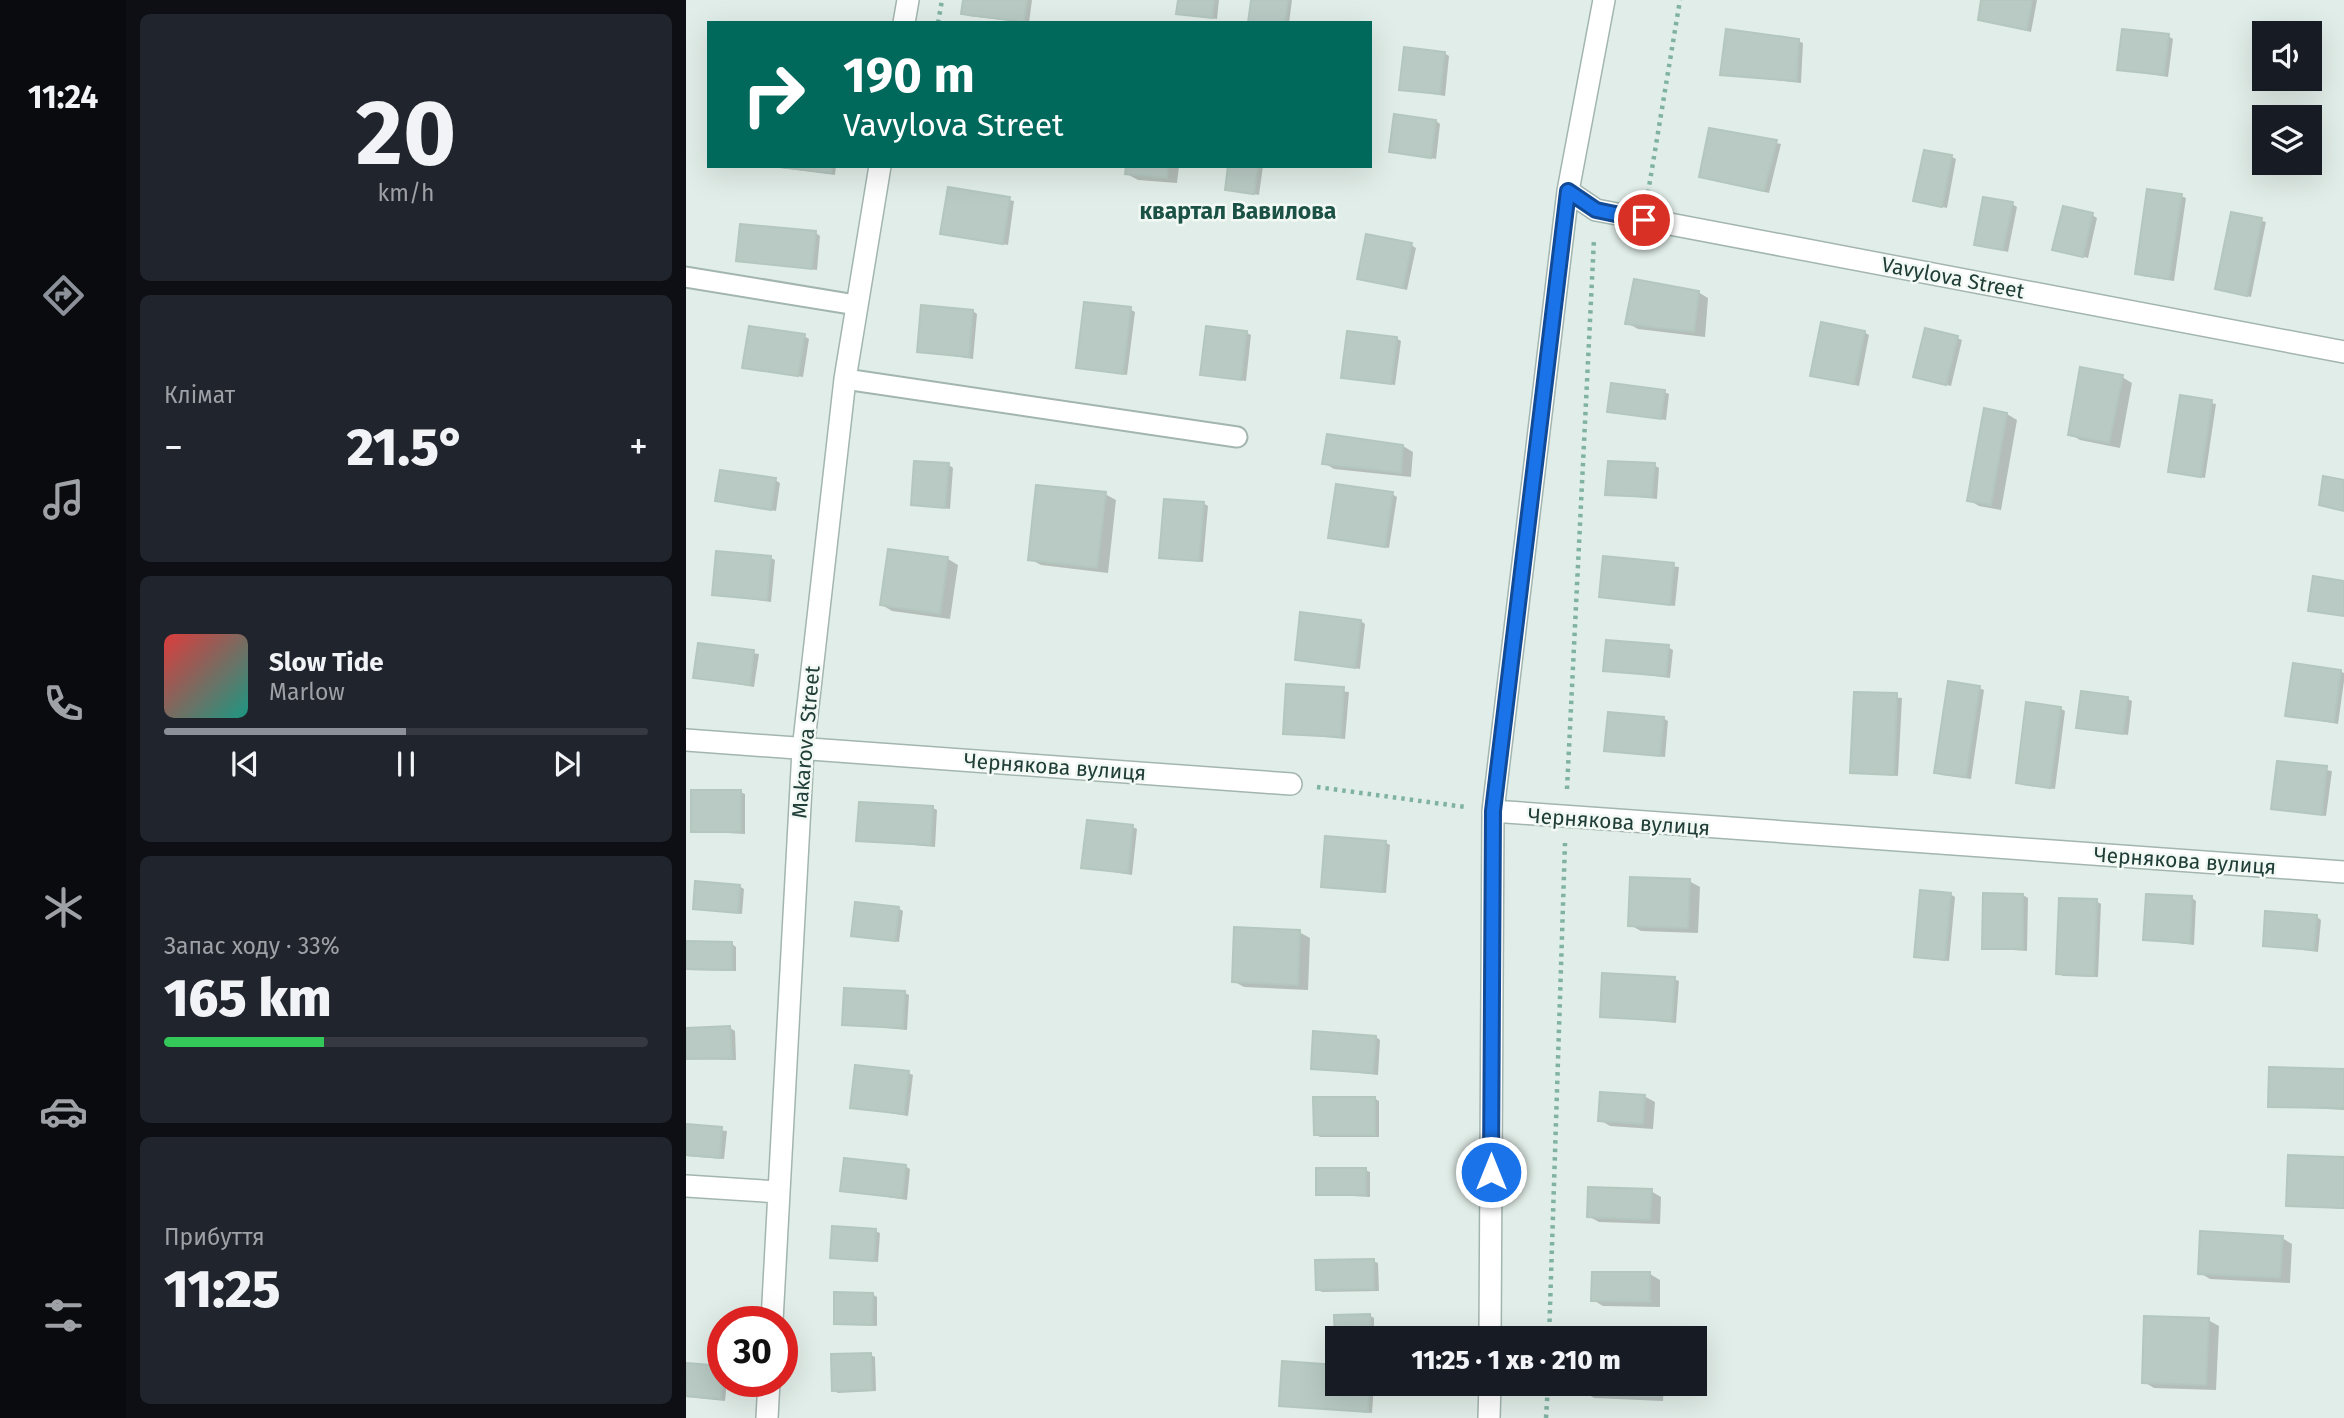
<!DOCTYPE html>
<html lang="uk">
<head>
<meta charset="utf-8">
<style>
  :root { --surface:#171b24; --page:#20242c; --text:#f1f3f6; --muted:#9ea1a6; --line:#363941; --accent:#8c9099 }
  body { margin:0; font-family:"Fira Sans",sans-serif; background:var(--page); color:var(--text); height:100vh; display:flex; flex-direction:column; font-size:26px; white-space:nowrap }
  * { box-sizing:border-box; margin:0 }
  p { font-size:23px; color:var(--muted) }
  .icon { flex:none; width:38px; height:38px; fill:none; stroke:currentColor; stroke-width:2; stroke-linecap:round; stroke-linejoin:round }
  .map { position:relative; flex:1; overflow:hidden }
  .side { display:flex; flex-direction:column; gap:14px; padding:14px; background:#0d0f14; width:560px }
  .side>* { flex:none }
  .top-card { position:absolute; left:21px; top:21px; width:665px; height:147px; border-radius:0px; box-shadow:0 7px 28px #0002; background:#00695c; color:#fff; overflow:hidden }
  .buttons { position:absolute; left:1566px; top:21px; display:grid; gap:14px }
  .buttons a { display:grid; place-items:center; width:70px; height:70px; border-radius:0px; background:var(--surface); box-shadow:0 7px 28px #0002; font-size:35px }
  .speed { position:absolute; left:21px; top:1306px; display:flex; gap:14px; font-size:35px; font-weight:700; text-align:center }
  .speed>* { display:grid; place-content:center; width:91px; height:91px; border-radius:50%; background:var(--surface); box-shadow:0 7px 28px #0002; line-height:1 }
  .speed .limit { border:10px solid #d22; background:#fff; color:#111 }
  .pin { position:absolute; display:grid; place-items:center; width:60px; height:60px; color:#fff; margin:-30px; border:4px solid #fff; border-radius:50%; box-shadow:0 2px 7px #0007 }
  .me { position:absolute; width:77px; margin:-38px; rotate:0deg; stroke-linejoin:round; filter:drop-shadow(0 0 5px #0008) }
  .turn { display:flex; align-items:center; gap:24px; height:147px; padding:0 21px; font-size:32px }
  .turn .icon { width:91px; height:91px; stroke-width:2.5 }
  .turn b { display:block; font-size:49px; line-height:60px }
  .big { font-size:52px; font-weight:800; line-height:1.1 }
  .side .widget { flex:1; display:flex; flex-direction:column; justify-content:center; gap:10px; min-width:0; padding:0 24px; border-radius:10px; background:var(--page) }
  .side .dial { align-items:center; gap:0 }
  .dial b { font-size:91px; line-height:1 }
  .song { display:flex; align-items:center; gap:21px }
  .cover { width:84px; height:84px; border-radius:10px; background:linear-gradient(135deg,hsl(0 70% 55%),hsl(170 70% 35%)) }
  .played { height:7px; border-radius:4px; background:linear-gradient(90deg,var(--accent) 50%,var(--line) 50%) }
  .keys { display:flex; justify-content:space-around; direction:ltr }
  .heat { display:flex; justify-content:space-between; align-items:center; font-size:38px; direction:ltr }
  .charge { height:10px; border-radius:5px; background:linear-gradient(90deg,#34c759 33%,var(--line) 0) }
  .trip { position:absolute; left:639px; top:1326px; width:382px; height:70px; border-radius:0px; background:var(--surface); box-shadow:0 7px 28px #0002; font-weight:800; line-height:70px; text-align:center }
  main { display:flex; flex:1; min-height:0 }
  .dock { display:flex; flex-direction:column; width:126px; justify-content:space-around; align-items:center; background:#090b0e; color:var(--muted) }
  .dock .icon { width:49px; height:49px }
  .dock .on { color:var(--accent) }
  .dock b { font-size:32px; color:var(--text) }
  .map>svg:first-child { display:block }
  .shadow { fill:#0003 }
  .building { fill:#b9cac4; stroke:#b3c7bf; stroke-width:2 }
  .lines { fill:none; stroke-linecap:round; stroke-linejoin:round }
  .lane-casing { stroke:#a3b5af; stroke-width:23 }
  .street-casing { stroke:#a3b5af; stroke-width:24 }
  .path { stroke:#80b2a3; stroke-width:4.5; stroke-dasharray:3.5 5; stroke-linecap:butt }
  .lane { stroke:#fff; stroke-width:19 }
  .street { stroke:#fff; stroke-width:21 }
  .route-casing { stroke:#114b97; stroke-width:18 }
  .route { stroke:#1a73e8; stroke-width:12 }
  .labels { text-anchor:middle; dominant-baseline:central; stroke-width:5; stroke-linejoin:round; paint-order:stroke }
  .street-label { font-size:21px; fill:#203e37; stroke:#f2f9f5 }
  .neighbourhood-label { font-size:23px; font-weight:bold; fill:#1b5245; stroke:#f2f9f5 }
</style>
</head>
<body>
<main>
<nav class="dock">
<b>11:24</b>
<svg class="icon on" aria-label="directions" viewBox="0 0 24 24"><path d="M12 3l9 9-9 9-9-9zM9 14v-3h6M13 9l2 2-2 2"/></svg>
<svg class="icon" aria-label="music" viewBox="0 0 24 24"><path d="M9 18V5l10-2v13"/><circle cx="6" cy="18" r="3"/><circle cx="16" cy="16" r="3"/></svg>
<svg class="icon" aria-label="phone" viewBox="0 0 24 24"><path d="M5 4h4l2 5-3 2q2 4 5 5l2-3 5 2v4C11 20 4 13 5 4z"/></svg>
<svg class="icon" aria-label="climate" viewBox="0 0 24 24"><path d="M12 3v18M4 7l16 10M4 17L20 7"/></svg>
<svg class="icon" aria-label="car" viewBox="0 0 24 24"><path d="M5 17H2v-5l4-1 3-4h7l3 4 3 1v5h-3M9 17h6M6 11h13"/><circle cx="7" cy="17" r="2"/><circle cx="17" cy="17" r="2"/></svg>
<svg class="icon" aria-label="filters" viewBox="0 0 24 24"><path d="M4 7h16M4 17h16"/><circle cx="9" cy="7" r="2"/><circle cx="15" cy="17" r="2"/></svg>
</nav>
<section class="side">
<div class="widget dial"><b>20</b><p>km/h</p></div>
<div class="widget"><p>Клімат</p>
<div class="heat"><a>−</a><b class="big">21.5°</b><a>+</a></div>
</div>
<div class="widget">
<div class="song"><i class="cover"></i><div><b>Slow Tide</b><p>Marlow</p></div></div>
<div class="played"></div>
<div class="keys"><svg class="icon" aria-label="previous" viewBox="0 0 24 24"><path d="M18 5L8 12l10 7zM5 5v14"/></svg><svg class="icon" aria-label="pause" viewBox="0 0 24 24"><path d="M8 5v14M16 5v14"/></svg><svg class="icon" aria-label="next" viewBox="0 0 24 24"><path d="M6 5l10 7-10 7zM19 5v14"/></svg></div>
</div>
<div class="widget"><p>Запас ходу · 33%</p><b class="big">165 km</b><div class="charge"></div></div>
<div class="widget"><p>Прибуття</p><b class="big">11:25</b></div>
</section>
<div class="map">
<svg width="1658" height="1418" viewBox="0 0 1658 1418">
  <rect width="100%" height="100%" fill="#e1ede8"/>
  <path class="shadow" d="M 279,0 L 346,0 L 343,23 L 282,16 L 277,13 Z
    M 493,0 L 533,0 L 531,19 L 497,15 L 492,13 Z
    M 567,0 L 606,0 L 603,23 L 564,23 Z
    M 1296,0 L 1351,0 L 1345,32 L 1294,19 Z
    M 1482,36 L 1487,39 L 1482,77 L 1433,69 Z
    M 1112,41 L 1117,43 L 1115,83 L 1036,74 Z
    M 758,53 L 763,56 L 759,96 L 715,89 Z
    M 750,121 L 754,124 L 750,159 L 705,151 Z
    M 1024,130 L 1095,144 L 1083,193 L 1015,176 Z
    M 1266,157 L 1270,159 L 1261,208 L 1229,200 Z
    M 78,166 L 150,166 L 149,175 Z
    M 442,166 L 493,166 L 491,183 L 452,180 L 441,174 Z
    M 544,166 L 577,166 L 573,195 L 541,189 Z
    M 263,189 L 328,201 L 322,245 L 256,233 Z
    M 1495,196 L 1500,198 L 1488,281 L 1456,276 L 1451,273 Z
    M 1326,204 L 1331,207 L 1322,252 L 1290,244 Z
    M 1546,214 L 1580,222 L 1565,297 L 1531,289 Z
    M 1406,215 L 1411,218 L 1402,258 L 1368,249 Z
    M 130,233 L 134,236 L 131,270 L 52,260 Z
    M 725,245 L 730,248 L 721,290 L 673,278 Z
    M 1012,292 L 1022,298 L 1019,337 L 952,329 L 941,323 Z
    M 444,309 L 449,312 L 441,375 L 392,367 Z
    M 287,311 L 291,314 L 287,359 L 233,351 Z
    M 1178,332 L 1183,335 L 1173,386 L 1126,375 Z
    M 561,333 L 565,335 L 560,381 L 515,374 Z
    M 118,336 L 123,339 L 117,377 L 58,367 Z
    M 710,338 L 715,341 L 709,385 L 657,377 Z
    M 1271,338 L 1276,340 L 1265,386 L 1233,378 Z
    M 1436,377 L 1446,383 L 1434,448 L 1394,440 L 1384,434 Z
    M 978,392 L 983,394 L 980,420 L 923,411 Z
    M 1495,397 L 1530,404 L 1519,478 L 1484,471 Z
    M 1299,410 L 1321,414 L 1331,420 L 1315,510 L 1293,506 L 1283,500 Z
    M 717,446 L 727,452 L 725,477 L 648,469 L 638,463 Z
    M 263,465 L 267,468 L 264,509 L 227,504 Z
    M 968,465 L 973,468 L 971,499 L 921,494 Z
    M 89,480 L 94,483 L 90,511 L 31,500 Z
    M 419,494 L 430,500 L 422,573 L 355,565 L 344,559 Z
    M 706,494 L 711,497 L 703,548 L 644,537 Z
    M 517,503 L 522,506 L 517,562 L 475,557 Z
    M 85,558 L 89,560 L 85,602 L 28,594 Z
    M 919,558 L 993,567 L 989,606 L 914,596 Z
    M 262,559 L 272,565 L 264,619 L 206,611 L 196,605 Z
    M 675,621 L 679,624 L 674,669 L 610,659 Z
    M 14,645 L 73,654 L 68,687 L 9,677 Z
    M 982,647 L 987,650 L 984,678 L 919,670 Z
    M 1654,671 L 1658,673 L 1658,681 L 1652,724 L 1601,715 Z
    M 602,686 L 663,692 L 659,739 L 599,733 Z
    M 1293,688 L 1298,690 L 1285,779 L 1255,775 L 1250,772 Z
    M 1170,693 L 1216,698 L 1212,776 L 1166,772 Z
    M 1442,699 L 1446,701 L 1442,735 L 1392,727 Z
    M 1374,708 L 1379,711 L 1369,789 L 1336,785 L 1332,783 Z
    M 977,718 L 982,721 L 979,757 L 920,750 Z
    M 1592,763 L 1646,771 L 1640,816 L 1587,808 Z
    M 54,792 L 59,794 L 59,834 L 6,831 Z
    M 247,808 L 251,810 L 249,847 L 172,840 Z
    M 447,827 L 451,829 L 446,875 L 397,867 Z
    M 700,843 L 704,845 L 700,893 L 637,886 Z
    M 1003,881 L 1014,887 L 1012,933 L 955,931 L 944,925 Z
    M 53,886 L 58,889 L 56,914 L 9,908 Z
    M 1264,894 L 1269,897 L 1263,961 L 1234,958 L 1230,956 Z
    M 1337,895 L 1342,898 L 1341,951 L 1298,948 Z
    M 1506,898 L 1510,901 L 1508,945 L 1459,939 Z
    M 1410,901 L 1415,904 L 1412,977 L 1377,976 L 1372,973 Z
    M 212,908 L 217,911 L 213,942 L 167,935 Z
    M 1631,917 L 1635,920 L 1632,952 L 1579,945 Z
    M 613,932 L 624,938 L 622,990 L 558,987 L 547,981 Z
    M 0,943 L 46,944 L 50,947 L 50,971 L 2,970 Z
    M 988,979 L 993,981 L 990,1023 L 916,1016 Z
    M 219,993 L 223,995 L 221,1030 L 158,1024 Z
    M 44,1028 L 49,1031 L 50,1060 L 0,1059 L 0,1030 Z
    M 690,1037 L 694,1040 L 692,1075 L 626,1068 Z
    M 1658,1071 L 1658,1110 L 1584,1106 Z
    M 222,1073 L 227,1075 L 222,1116 L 166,1107 Z
    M 958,1096 L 969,1102 L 967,1129 L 924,1126 L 914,1120 Z
    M 688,1098 L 693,1101 L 693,1137 L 634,1137 L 629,1134 Z
    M 0,1126 L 41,1131 L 38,1159 L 0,1156 Z
    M 1658,1159 L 1658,1209 L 1602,1205 Z
    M 219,1166 L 224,1169 L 221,1200 L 156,1190 Z
    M 679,1170 L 684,1172 L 684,1197 L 632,1194 Z
    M 965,1191 L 975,1197 L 974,1224 L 913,1222 L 902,1216 Z
    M 189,1231 L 194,1233 L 192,1262 L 145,1257 Z
    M 1596,1238 L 1606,1244 L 1604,1283 L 1524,1279 L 1514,1273 Z
    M 687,1261 L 692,1263 L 693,1291 L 636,1292 L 631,1289 Z
    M 964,1274 L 974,1280 L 974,1307 L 917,1306 L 907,1300 Z
    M 186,1294 L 191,1297 L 191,1326 L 149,1323 Z
    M 683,1315 L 688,1318 L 688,1339 L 651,1339 L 650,1342 L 649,1317 Z
    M 1522,1320 L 1533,1326 L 1530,1390 L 1468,1388 L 1458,1382 Z
    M 184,1355 L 189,1357 L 190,1391 L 152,1393 L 147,1390 Z
    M 0,1365 L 37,1367 L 37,1381 L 41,1381 L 39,1401 L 0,1397 Z
    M 651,1367 L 651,1384 L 688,1384 L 686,1413 L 594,1405 Z
    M 898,1384 L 978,1384 L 977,1401 L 908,1398 L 898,1392 Z"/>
  <path class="building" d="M 277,0 L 341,0 L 338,22 L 275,14 Z
    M 492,0 L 528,0 L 526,18 L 490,14 Z
    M 565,0 L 602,0 L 599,23 L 562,23 Z
    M 1295,0 L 1346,0 L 1341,30 L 1292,20 Z
    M 1040,29 L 1113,39 L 1111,81 L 1034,75 Z
    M 1436,29 L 1483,34 L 1478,75 L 1431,70 Z
    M 718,47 L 759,52 L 754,94 L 713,90 Z
    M 708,114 L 750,120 L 745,158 L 703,152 Z
    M 1023,128 L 1091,140 L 1078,191 L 1013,177 Z
    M 1238,150 L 1266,155 L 1256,207 L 1227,201 Z
    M 86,166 L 146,166 L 145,173 Z
    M 440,166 L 482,166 L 481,178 L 439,174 Z
    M 542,166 L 572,166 L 568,194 L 539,190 Z
    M 262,187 L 324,197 L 317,244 L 254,234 Z
    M 1461,189 L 1496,194 L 1483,279 L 1449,274 Z
    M 1297,197 L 1327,202 L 1317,250 L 1288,245 Z
    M 1377,206 L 1407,213 L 1397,257 L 1366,250 Z
    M 1545,212 L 1576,218 L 1561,296 L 1529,289 Z
    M 54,224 L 130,231 L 126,269 L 50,261 Z
    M 680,234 L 726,243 L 717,288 L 671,279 Z
    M 948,279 L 1013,291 L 1008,332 L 939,324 Z
    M 398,302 L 445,307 L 437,374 L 390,368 Z
    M 235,305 L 287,310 L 283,357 L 231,352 Z
    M 1135,322 L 1179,331 L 1168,384 L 1124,376 Z
    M 63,326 L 119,334 L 112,376 L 56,368 Z
    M 520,326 L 561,331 L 555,380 L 514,375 Z
    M 1239,328 L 1272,336 L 1260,385 L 1227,377 Z
    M 661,331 L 711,337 L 705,384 L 655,378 Z
    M 1394,367 L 1437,375 L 1423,443 L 1382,435 Z
    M 925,383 L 979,390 L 975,419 L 921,412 Z
    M 1494,395 L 1526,400 L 1515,477 L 1482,472 Z
    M 1298,408 L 1321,413 L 1305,505 L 1281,501 Z
    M 641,434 L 717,445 L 715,473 L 636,464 Z
    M 228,461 L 263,463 L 259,508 L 225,505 Z
    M 922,461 L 969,463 L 966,497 L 919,495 Z
    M 34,470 L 90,478 L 85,510 L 29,501 Z
    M 1637,476 L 1658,480 L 1658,511 L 1633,505 Z
    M 650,484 L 707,492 L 699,547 L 642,538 Z
    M 350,485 L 420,492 L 411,568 L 342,560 Z
    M 478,499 L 518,502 L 513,561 L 473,558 Z
    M 202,549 L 262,557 L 254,614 L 194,605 Z
    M 30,551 L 85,556 L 81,600 L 26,595 Z
    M 917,556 L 988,563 L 984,605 L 913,597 Z
    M 1627,576 L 1658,581 L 1658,616 L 1622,611 Z
    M 614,612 L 675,620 L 669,668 L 609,660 Z
    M 920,640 L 983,645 L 980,676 L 917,671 Z
    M 12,643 L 68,650 L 64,685 L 7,678 Z
    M 1607,663 L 1655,670 L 1648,722 L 1599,716 Z
    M 1262,681 L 1294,686 L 1280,777 L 1248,773 Z
    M 600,684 L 658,687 L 655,737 L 597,734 Z
    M 1395,691 L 1442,697 L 1437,734 L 1390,728 Z
    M 1168,692 L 1211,693 L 1208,775 L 1164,773 Z
    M 1340,702 L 1375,707 L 1364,788 L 1330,783 Z
    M 922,712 L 978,717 L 974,756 L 918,751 Z
    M 1591,761 L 1641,766 L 1636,815 L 1585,809 Z
    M 5,790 L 55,790 L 55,832 L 5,832 Z
    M 173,802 L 247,806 L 245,845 L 170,841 Z
    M 401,820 L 447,825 L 442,873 L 395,868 Z
    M 639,836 L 700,841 L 696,892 L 635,887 Z
    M 944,877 L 1004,879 L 1002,928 L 942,926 Z
    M 9,881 L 54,885 L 52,913 L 7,909 Z
    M 1234,890 L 1265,893 L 1259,960 L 1228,957 Z
    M 1297,893 L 1337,894 L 1337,949 L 1296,949 Z
    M 1460,894 L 1506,896 L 1504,943 L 1457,940 Z
    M 1373,898 L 1411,899 L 1408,976 L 1370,974 Z
    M 169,902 L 213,907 L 209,941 L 165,936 Z
    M 1579,911 L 1631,915 L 1628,950 L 1577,946 Z
    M 548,927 L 614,930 L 612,985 L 546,982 Z
    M 0,941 L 46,942 L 46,970 L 0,969 Z
    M 916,973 L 989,977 L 986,1021 L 914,1017 Z
    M 158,988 L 219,991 L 217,1028 L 156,1025 Z
    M 44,1026 L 46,1058 L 0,1059 L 0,1028 Z
    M 627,1031 L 690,1036 L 687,1073 L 625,1069 Z
    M 169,1065 L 223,1071 L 218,1114 L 164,1108 Z
    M 1583,1067 L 1658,1069 L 1658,1108 L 1582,1107 Z
    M 914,1092 L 959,1095 L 957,1124 L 912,1121 Z
    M 627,1097 L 689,1097 L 689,1135 L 628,1135 Z
    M 0,1124 L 36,1127 L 34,1158 L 0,1155 Z
    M 1602,1155 L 1658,1157 L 1658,1208 L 1600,1206 Z
    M 158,1158 L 220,1165 L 216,1198 L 154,1191 Z
    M 630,1168 L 680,1168 L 680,1195 L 630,1195 Z
    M 902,1187 L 966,1189 L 964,1220 L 901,1217 Z
    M 146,1226 L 190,1229 L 188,1261 L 144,1258 Z
    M 1514,1231 L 1597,1236 L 1594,1278 L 1512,1274 Z
    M 688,1259 L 688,1289 L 630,1290 L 629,1260 Z
    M 906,1272 L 964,1272 L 964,1302 L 905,1301 Z
    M 148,1292 L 187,1293 L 186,1325 L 148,1324 Z
    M 684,1314 L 684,1339 L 651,1339 L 649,1343 L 648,1315 Z
    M 1458,1316 L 1523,1318 L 1520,1385 L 1456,1383 Z
    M 185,1353 L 186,1390 L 146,1391 L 145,1354 Z
    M 596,1361 L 651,1365 L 651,1384 L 684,1384 L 682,1412 L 593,1406 Z
    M 0,1363 L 37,1366 L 35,1399 L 0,1396 Z
    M 896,1384 L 967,1384 L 967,1396 L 896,1393 Z"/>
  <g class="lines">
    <g class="lane-casing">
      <path id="lane" d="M 0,277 L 170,305
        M 159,379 L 551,437"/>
    </g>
    <g class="street-casing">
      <path id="street" d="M 218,23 L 222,0
        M 882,191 L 910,210 L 1658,352
        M 0,740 L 605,784
        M 807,811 L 1658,872
        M 0,1186 L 93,1192
        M 86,1321 L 117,750 L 159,379 L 194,166
        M 804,1339 L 807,811 L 882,191 L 918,0
        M 81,1418 L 83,1381
        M 803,1418 L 804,1384"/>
    </g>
    <path class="path" d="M 252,23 L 256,0
      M 962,193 L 994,0
      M 631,787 L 779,807
      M 881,789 L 908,239
      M 863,1339 L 879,843
      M 860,1418 L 862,1384"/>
    <use href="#lane" class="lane"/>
    <use href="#street" class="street"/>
  </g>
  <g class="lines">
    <g class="route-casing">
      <path id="route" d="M 805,1172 L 807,811 L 882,191 L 910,210 L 958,220"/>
    </g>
    <use href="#route" class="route"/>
  </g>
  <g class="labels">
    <g class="street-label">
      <text transform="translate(1267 278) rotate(11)">Vavylova Street</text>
      <text transform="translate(120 742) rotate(-85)">Makarova Street</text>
      <text transform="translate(369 767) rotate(4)">Чернякова вулиця</text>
      <text transform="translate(933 822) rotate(4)">Чернякова вулиця</text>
      <text transform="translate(1499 861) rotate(4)">Чернякова вулиця</text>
    </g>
    <g class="neighbourhood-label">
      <text x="552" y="211">квартал Вавилова</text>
    </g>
  </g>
</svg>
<div class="buttons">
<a><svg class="icon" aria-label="sound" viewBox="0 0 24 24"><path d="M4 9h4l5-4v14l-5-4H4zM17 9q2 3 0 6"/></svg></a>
<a><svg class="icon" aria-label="layers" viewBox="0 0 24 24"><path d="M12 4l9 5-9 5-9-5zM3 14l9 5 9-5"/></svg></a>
</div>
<div class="speed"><div class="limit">30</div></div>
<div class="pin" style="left:958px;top:220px;background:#d93025"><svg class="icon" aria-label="arrive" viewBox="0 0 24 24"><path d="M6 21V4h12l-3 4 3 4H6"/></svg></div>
<svg class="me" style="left:805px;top:1172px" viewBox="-20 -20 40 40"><circle r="17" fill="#1a73e8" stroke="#fff" stroke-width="3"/><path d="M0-11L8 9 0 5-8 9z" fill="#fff"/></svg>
<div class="trip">11:25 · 1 хв · 210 m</div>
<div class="top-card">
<div class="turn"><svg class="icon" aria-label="right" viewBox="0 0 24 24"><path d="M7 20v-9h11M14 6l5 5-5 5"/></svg><div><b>190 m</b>Vavylova Street</div></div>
</div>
</div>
</main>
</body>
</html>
